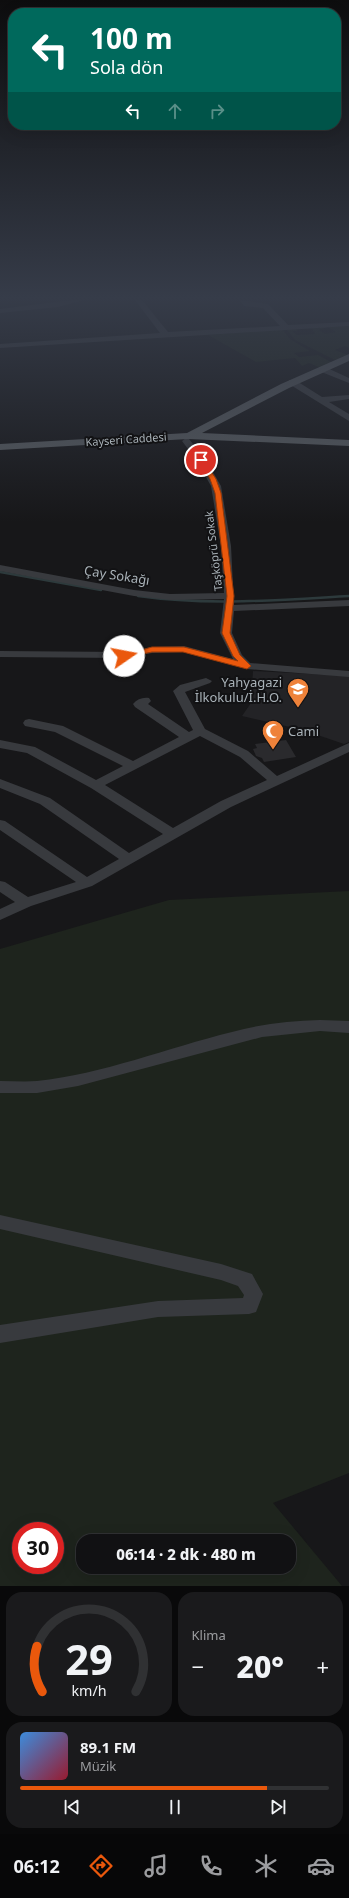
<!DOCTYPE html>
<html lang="tr">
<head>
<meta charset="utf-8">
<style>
  :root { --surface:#111113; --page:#1a1a1c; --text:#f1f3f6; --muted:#9c9da0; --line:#303133; --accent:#ea580c }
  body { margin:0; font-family:"Noto Sans",sans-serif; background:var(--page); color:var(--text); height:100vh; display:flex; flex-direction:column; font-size:15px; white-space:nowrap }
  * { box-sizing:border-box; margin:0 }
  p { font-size:13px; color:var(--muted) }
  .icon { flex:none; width:22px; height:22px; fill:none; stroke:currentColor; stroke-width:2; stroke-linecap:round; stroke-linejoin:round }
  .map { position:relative; height:1586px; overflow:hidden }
  .side { display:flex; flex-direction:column; gap:6px; padding:6px; background:#09090a; flex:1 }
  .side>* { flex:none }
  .banner { position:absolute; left:8px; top:8px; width:333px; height:122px; border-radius:16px; box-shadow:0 4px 16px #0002,0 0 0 1px var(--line); background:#00695c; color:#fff; overflow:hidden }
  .speed { position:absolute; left:12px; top:1522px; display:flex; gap:8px; font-size:20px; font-weight:700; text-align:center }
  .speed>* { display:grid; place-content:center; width:52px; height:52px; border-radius:50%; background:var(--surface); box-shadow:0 4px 16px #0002,0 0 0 1px var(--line); line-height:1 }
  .speed .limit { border:6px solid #d22; background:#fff; color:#111 }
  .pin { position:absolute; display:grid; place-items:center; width:34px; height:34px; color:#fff; margin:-17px; border:2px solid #fff; border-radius:50%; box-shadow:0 1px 4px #0007 }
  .me { position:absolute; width:44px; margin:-22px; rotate:78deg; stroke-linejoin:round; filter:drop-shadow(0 0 3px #0008) }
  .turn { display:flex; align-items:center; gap:14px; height:84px; padding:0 16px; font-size:18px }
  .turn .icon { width:52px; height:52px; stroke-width:2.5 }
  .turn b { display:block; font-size:28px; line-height:34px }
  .lanes { display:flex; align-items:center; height:38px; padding:0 16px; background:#0003; justify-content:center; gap:20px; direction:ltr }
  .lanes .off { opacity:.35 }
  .big { font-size:30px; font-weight:800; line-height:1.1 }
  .side .card { flex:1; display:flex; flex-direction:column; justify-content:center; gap:6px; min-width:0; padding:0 14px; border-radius:16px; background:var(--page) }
  .side .dial { align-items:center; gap:0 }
  .dial svg { height:104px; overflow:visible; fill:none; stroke:var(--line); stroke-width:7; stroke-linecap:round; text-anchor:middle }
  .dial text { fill:var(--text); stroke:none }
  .song { display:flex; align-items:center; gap:12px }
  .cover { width:48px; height:48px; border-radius:6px; background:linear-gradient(135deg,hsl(210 70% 55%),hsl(350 70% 35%)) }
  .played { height:4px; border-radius:2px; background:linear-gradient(90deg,var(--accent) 80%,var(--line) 80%) }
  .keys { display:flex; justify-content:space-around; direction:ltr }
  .heat { display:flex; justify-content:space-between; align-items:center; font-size:22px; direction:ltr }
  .side .tiles { flex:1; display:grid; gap:6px; grid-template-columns:1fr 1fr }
  .card:last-child { grid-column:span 2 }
  .trip { position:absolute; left:76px; top:1534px; width:220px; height:40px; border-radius:16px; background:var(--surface); box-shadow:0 4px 16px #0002,0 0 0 1px var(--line); font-weight:800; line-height:40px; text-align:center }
  .menu { display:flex; height:64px; justify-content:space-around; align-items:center; background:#070708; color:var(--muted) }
  .menu .icon { width:28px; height:28px }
  .menu .selected { color:var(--accent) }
  .menu b { font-size:18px; color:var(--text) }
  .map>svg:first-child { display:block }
  .built { fill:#232326 }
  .green { fill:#1e241d; fill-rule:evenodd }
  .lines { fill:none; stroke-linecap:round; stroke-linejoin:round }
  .stream { stroke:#2d3a3c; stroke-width:2.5 }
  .building { fill:#2a2a2d }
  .minor { fill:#383a3e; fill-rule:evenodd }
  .major { fill:#54585c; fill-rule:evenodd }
  .route { fill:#ea580c; stroke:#983908 }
  .labels { text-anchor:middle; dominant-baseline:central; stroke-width:4; stroke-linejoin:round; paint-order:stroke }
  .far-street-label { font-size:11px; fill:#a9b2b8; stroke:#121214 }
  .street-label { font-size:13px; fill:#a9b2b8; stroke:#121214 }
  .poi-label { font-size:13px; fill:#a9b2b8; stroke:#121214; text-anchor:end }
</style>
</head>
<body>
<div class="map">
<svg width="349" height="1586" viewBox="0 0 349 1586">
  <rect width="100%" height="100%" fill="#171719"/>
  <path class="built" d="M 253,671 L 349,676 L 349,742 L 344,744 L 303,730 L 242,716 L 251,703 Z"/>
  <path class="green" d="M 349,326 L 349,348 L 345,346 L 335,350 L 348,355 L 335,360 L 295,340 L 287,330 L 296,328 L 297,331 L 292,331 L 297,335 L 315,334 L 311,327 L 327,327 L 319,330 L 325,334 L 336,332 L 328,327 Z
    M 282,329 L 290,339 L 310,351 L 294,353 L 299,357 L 318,355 L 333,363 L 321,368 L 309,363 L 302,366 L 295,358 L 256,362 L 208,335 Z
    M 349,891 L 349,1473 L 273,1503 L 342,1586 L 0,1586 L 0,949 L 169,900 ZM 21,1531 L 55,1531 L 55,1565 L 21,1565 ZM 83,1541 L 289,1541 L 289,1567 L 83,1567 Z"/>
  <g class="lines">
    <path class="stream" d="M 0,572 L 101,590
      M 138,596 C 208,606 278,600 349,596"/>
  </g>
  <path class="building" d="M 286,740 L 296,757 L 264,762 L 262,758 L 256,756 L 253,749 L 257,748 L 255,744 Z"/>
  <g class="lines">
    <path class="minor" d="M 72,300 L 84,300 L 58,307 L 0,313 L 0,309 Z
      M 135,300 L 142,300 L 168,332 L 280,326 L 263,308 L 244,306 L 240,300 L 268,304 L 288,325 L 349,322 L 349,326 L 0,348 L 0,344 L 160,333 Z
      M 319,367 L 325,367 L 349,378 L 349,383 L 319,371 Z
      M 289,380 L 295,380 L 322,397 L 349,395 L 349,399 L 329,402 L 349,414 L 349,421 L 289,384 Z
      M 186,438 L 189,439 L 206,460 L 221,486 L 231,546 L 234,605 L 349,600 L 349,606 L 234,611 L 232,633 L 242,655 L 250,663 L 349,671 L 349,677 L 247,669 L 184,652 L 152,653 L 124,658 L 0,657 L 0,651 L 124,652 L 152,647 L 184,646 L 233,659 L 220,633 L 224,599 L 170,600 L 134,596 L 0,571 L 0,565 L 134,590 L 170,594 L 224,593 L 221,546 L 211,486 L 197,461 L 182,441 Z
      M 206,678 L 212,681 L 210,683 L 185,692 L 205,729 L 248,751 L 277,776 L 349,743 L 349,752 L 231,807 L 92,886 L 31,906 L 0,920 L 0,909 L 15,902 L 0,892 L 0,881 L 5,882 L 28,897 L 76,882 L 0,830 L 0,820 L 5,821 L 87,877 L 119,859 L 40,804 L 0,788 L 0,779 L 50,798 L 129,853 L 163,834 L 91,788 L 27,753 L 0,748 L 0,740 L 35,747 L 96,780 L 123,766 L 55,732 L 25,726 L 23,723 L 25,720 L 29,719 L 63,726 L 133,761 L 179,737 L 135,707 L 133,704 C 137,699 143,697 149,698 L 151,701 L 148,704 L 189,732 L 193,730 L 173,691 L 180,685 ZM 200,736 L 240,757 L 267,780 L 221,801 L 173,828 L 105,785 Z
      M 320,1020 L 349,1021 L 349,1033 L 320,1031 L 262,1037 L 78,1086 L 37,1093 L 0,1093 L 0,1081 C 12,1081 25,1082 37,1081 C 103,1074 167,1048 232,1032 C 261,1024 290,1021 320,1020 Z
      M 0,1215 L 221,1264 L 252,1274 L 263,1294 L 256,1312 L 249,1314 L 158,1317 L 0,1343 L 0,1325 L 158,1301 L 243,1298 L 244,1295 L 238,1286 L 221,1280 L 0,1229 Z"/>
    <path class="major" d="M 349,354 L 349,361 L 289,388 L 202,433 L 349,440 L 349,446 L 188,439 L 0,450 L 0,444 L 187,433 L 281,384 Z"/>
  </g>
  <linearGradient id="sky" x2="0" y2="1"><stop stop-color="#0d0d0e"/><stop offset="0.57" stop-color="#363c49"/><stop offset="1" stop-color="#363c49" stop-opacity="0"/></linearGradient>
  <rect width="349" height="522" fill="url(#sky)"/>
  <path class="route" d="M 199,459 L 204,460 L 216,479 L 221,493 L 234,596 L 230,633 L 240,655 L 251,666 L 247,669 L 183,652 L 152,652 L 124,658 L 120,656 L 152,647 L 184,647 L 238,661 L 233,656 L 222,633 L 227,596 L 215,493 L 210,479 L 198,460 Z"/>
  <defs>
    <g id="school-pin" transform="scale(1.15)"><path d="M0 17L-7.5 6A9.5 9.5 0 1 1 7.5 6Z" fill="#ee823a" stroke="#121214"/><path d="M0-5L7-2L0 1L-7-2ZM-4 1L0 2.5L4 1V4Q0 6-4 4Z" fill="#fff"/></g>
    <g id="mosque-pin" transform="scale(1.15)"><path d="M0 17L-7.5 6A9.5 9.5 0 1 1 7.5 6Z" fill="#ee823a" stroke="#121214"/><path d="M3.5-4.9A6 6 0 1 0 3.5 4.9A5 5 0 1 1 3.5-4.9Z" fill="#fff"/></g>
  </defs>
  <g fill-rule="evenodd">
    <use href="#school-pin" x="298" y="689"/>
    <use href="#mosque-pin" x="273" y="731"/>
  </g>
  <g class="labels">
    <g class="far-street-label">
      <text transform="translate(126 439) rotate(-4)">Kayseri Caddesi</text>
      <text transform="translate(213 551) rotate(-97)">Taşköprü Sokak</text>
    </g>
    <g class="street-label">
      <text transform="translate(117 575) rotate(9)">Çay Sokağı</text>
    </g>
    <g class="poi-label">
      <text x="282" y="682">Yahyagazi<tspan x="282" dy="15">İlkokulu/İ.H.O.</tspan></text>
      <text x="288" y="731" text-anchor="start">Cami</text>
    </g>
  </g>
</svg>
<div class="speed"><div class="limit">30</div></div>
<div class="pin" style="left:201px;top:460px;background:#d93025"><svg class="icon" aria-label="arrive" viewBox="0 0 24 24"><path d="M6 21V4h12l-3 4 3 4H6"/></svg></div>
<svg class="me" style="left:124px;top:656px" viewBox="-20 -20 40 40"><circle r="19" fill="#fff"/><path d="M0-13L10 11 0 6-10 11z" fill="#ea580c"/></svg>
<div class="trip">06:14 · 2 dk · 480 m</div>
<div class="banner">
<div class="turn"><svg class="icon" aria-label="left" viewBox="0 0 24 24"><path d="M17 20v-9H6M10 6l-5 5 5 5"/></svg><div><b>100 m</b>Sola dön</div></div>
<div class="lanes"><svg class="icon" aria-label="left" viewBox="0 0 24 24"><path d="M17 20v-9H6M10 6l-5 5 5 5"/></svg><svg class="icon off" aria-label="ahead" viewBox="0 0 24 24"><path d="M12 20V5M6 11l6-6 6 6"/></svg><svg class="icon off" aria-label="right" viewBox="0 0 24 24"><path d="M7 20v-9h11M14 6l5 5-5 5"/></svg></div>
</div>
</div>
<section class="side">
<div class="tiles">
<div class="card dial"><svg viewBox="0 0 100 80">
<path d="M14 69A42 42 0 1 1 86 69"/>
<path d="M14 69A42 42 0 0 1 10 34" stroke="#ea580c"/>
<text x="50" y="56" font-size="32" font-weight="700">29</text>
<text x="50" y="72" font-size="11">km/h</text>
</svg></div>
<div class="card"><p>Klima</p>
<div class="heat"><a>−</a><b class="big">20°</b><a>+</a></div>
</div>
<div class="card">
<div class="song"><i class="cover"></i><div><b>89.1 FM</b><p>Müzik</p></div></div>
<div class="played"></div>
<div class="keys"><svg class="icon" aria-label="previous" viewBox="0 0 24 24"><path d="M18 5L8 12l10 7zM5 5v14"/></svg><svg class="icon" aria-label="pause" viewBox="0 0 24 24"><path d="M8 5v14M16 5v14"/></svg><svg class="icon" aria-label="next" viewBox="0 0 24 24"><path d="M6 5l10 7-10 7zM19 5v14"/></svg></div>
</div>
</div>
</section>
<nav class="menu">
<b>06:12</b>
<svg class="icon selected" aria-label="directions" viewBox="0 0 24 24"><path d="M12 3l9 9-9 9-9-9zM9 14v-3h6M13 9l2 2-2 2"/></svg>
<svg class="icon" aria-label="music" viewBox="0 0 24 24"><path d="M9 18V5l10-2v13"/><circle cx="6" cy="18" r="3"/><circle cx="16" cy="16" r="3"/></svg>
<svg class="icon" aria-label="phone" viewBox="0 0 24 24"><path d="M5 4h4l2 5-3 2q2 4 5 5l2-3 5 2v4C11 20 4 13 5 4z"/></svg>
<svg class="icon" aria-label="climate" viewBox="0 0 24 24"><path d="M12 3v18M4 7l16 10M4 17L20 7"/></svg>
<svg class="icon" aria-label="car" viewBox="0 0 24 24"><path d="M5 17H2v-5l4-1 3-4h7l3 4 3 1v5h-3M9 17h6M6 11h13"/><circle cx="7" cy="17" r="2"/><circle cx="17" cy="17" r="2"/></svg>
</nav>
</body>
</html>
